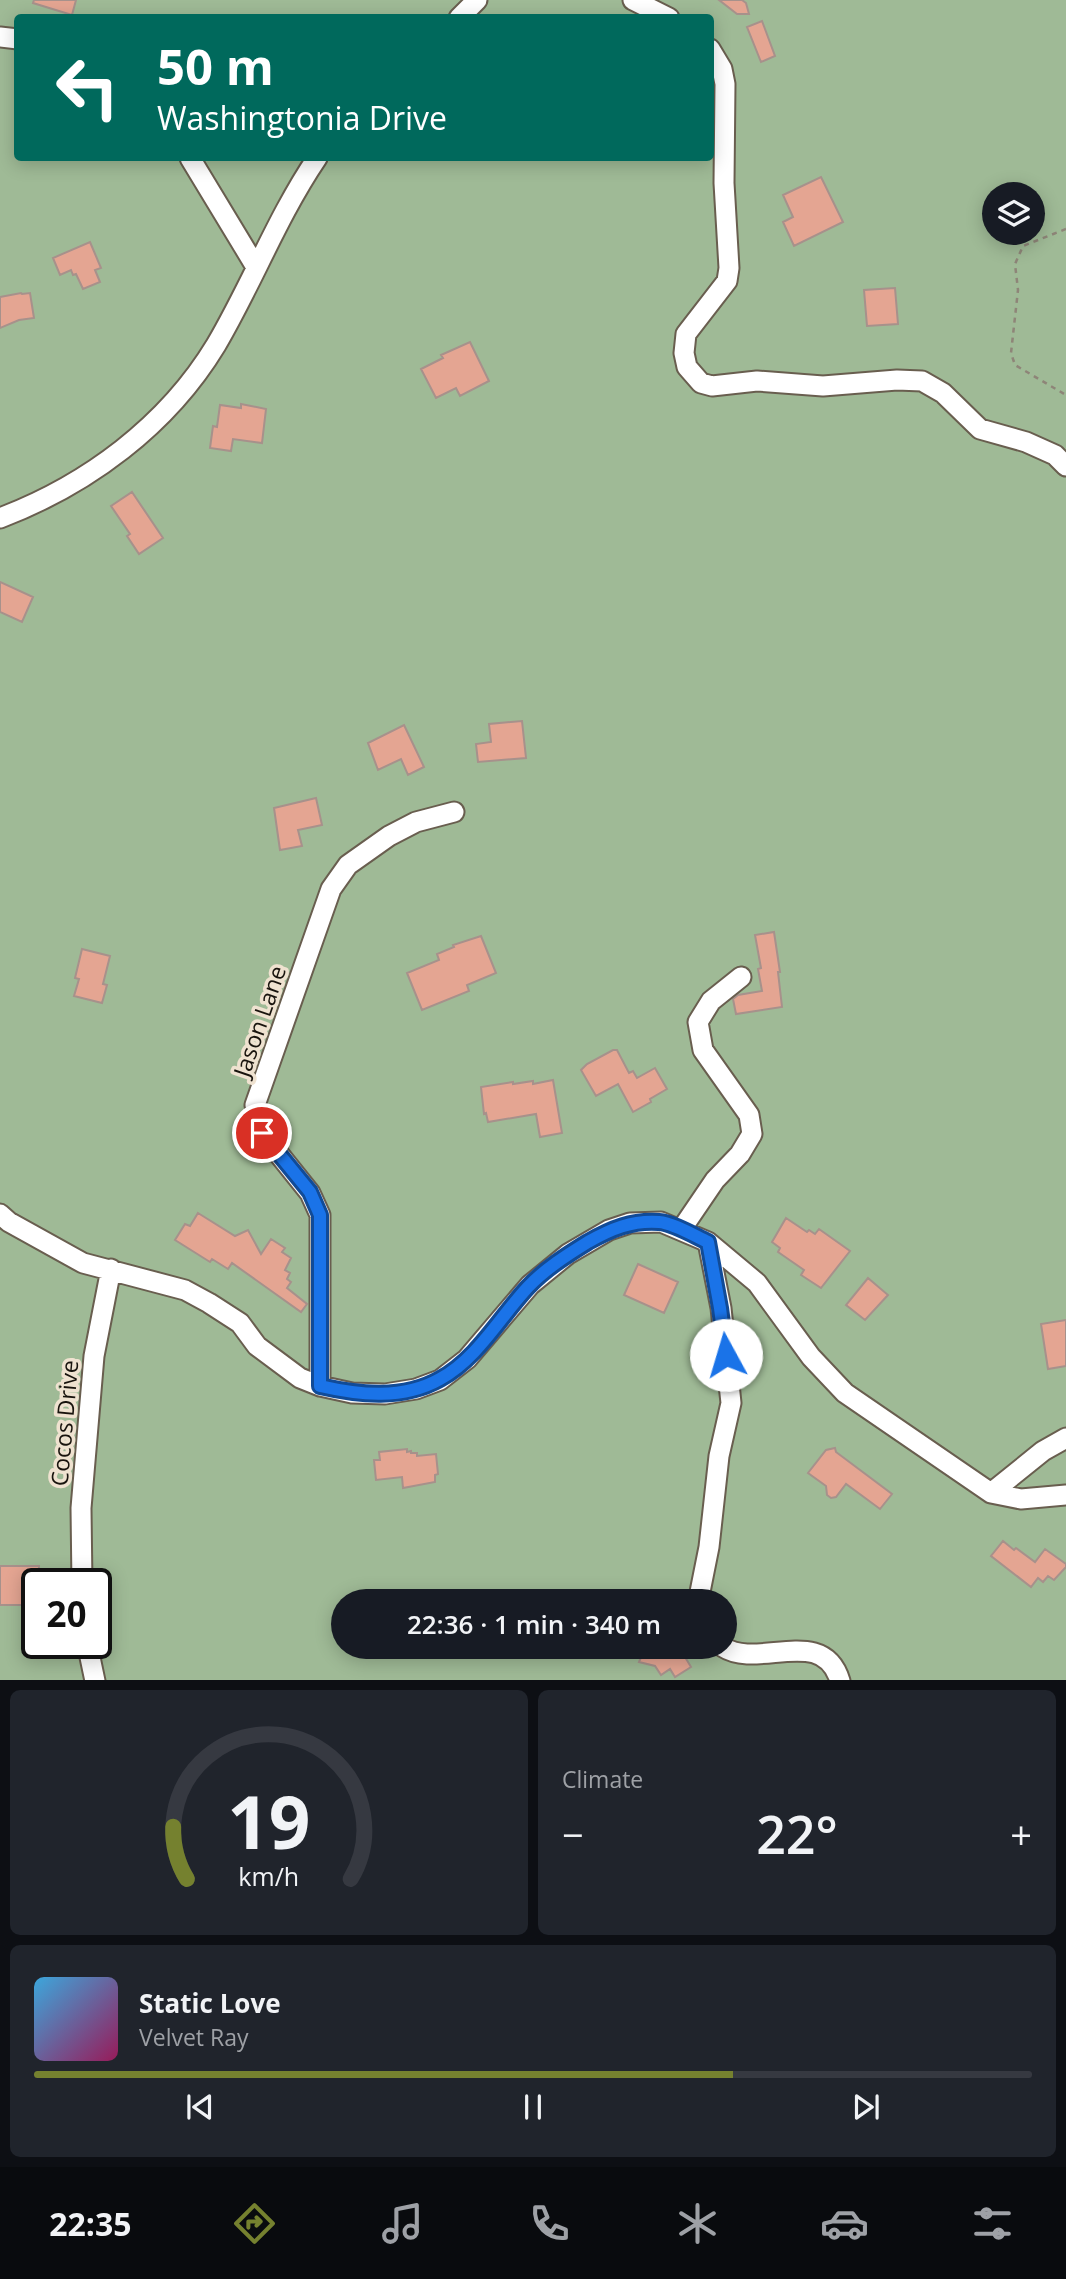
<!DOCTYPE html>
<html lang="en">
<head>
<meta charset="utf-8">
<style>
  :root { --surface:#171b24; --page:#20242c; --text:#f1f3f6; --muted:#9ea1a6; --line:#363941; --accent:#75812f }
  body { margin:0; font-family:"Open Sans",sans-serif; background:var(--page); color:var(--text); height:100vh; display:flex; flex-direction:column; font-size:26px; white-space:nowrap }
  * { box-sizing:border-box; margin:0 }
  p { font-size:23px; color:var(--muted) }
  .icon { flex:none; width:38px; height:38px; fill:none; stroke:currentColor; stroke-width:2; stroke-linecap:round; stroke-linejoin:round }
  .map { position:relative; height:1680px; overflow:hidden }
  .details { display:flex; flex-direction:column; gap:10px; padding:10px; background:#0d0f14; flex:1 }
  .details>* { flex:none }
  .guide { position:absolute; left:14px; top:14px; width:700px; height:147px; border-radius:7px; box-shadow:0 4px 18px #0003; background:#00695c; color:#fff; overflow:hidden }
  .fabs { position:absolute; left:982px; top:182px; display:grid; gap:14px }
  .fabs a { display:grid; place-items:center; width:63px; height:63px; border-radius:50%; background:var(--surface); box-shadow:0 4px 18px #0003; font-size:35px }
  .speed { position:absolute; left:21px; top:1568px; display:flex; gap:14px; font-size:35px; font-weight:700; text-align:center }
  .speed>* { display:grid; place-content:center; width:91px; height:91px; border-radius:50%; background:var(--surface); box-shadow:0 4px 18px #0003; line-height:1 }
  .speed .limit { border:4px solid #111; border-radius:10px; background:#fff; color:#111 }
  .pin { position:absolute; display:grid; place-items:center; width:60px; height:60px; color:#fff; margin:-30px; border:4px solid #fff; border-radius:50%; box-shadow:0 2px 7px #0007 }
  .me { position:absolute; width:77px; margin:-38px; rotate:354deg; stroke-linejoin:round; filter:drop-shadow(0 0 5px #0008) }
  .turn { display:flex; align-items:center; gap:24px; height:147px; padding:0 28px; font-size:32px }
  .turn .icon { width:91px; height:91px; stroke-width:2.5 }
  .turn b { display:block; font-size:49px; line-height:60px }
  .big { font-size:52px; font-weight:600; line-height:1.1 }
  .details .widget { flex:1; display:flex; flex-direction:column; justify-content:center; gap:10px; min-width:0; padding:0 24px; border-radius:10px; background:var(--page) }
  .details .dial { align-items:center; gap:0 }
  .dial svg { height:182px; overflow:visible; fill:none; stroke:var(--line); stroke-width:7; stroke-linecap:round; text-anchor:middle }
  .dial text { fill:var(--text); stroke:none }
  .song { display:flex; align-items:center; gap:21px }
  .cover { width:84px; height:84px; border-radius:10px; background:linear-gradient(135deg,hsl(200 70% 55%),hsl(330 70% 35%)) }
  .played { height:7px; border-radius:4px; background:linear-gradient(90deg,var(--accent) 70%,var(--line) 70%) }
  .keys { display:flex; justify-content:space-around; direction:ltr }
  .heat { display:flex; justify-content:space-between; align-items:center; font-size:38px; direction:ltr }
  .details .tiles { flex:1; display:grid; gap:10px; grid-template-columns:1fr 1fr }
  .widget:last-child { grid-column:span 2 }
  .trip { position:absolute; left:331px; top:1589px; width:406px; height:70px; border-radius:35px; background:var(--surface); box-shadow:0 4px 18px #0003; font-weight:600; line-height:70px; text-align:center }
  .tabs { display:flex; height:112px; justify-content:space-around; align-items:center; background:#090b0e; color:var(--muted) }
  .tabs .icon { width:49px; height:49px }
  .tabs .active { color:var(--accent) }
  .tabs b { font-size:32px; color:var(--text) }
  .map>svg:first-child { display:block }
  .green { fill:#9fba96; fill-rule:evenodd }
  .building { fill:#e4a592; stroke:#a7918b; stroke-width:2 }
  .lines { fill:none; stroke-linecap:round; stroke-linejoin:round }
  .minor-casing { stroke:#695e4f; stroke-width:23 }
  .path { stroke:#8e8578; stroke-width:2.5; stroke-dasharray:5 5; stroke-linecap:butt }
  .minor { stroke:#fff; stroke-width:19 }
  .route-casing { stroke:#114b97; stroke-width:18 }
  .route { stroke:#1a73e8; stroke-width:12 }
  .labels { text-anchor:middle; dominant-baseline:central; stroke-width:7; stroke-linejoin:round; paint-order:stroke }
  .street-label { font-size:23px; fill:#18130d; stroke:#efe2d0 }
</style>
</head>
<body>
<div class="map">
<svg width="1066" height="1681" viewBox="0 0 1066 1681">
  <rect width="100%" height="100%" fill="#efe2d0"/>
  <path class="green" d="M 0,0 L 1066,0 L 1066,1680 L 0,1681 ZM 18,18 L 710,18 L 710,158 L 18,158 ZM 994,194 L 1032,194 L 1032,233 L 994,233 ZM 37,1584 L 96,1584 L 96,1643 L 37,1643 ZM 343,1601 L 724,1601 L 724,1647 L 343,1647 Z"/>
  <path class="building" d="M 34,0 L 76,0 L 72,15 L 33,3 Z
    M 719,0 L 742,0 L 746,3 L 749,14 L 737,14 Z
    M 762,21 L 775,56 L 761,62 L 747,27 Z
    M 821,177 L 843,222 L 794,246 L 783,222 L 793,217 L 783,195 Z
    M 90,242 L 101,268 L 95,270 L 100,282 L 83,289 L 76,274 L 73,275 L 71,270 L 60,275 L 53,258 Z
    M 895,288 L 898,324 L 867,326 L 864,290 Z
    M 21,293 L 22,294 L 30,293 L 34,318 L 19,320 L 0,328 L 0,297 Z
    M 470,342 L 489,381 L 460,396 L 456,388 L 436,398 L 421,369 L 443,358 L 441,355 Z
    M 241,404 L 266,409 L 262,443 L 233,439 L 231,451 L 210,448 L 213,426 L 217,427 L 220,405 L 241,408 Z
    M 132,492 L 163,538 L 139,554 L 127,536 L 130,534 L 111,506 Z
    M 0,582 L 33,597 L 22,622 L 0,612 Z
    M 522,721 L 526,758 L 478,762 L 476,744 L 491,742 L 489,724 Z
    M 404,725 L 424,767 L 408,775 L 401,759 L 378,770 L 368,743 Z
    M 316,798 L 322,825 L 298,830 L 302,846 L 280,850 L 274,808 Z
    M 774,932 L 780,972 L 778,972 L 782,1007 L 736,1014 L 733,999 L 738,995 L 762,991 L 758,969 L 761,968 L 755,935 Z
    M 481,936 L 496,973 L 467,985 L 469,991 L 422,1010 L 407,973 L 439,960 L 437,954 L 454,947 L 453,945 Z
    M 82,949 L 110,956 L 103,984 L 107,985 L 102,1003 L 74,996 L 79,979 L 75,978 Z
    M 613,1050 L 617,1050 L 629,1073 L 633,1071 L 637,1078 L 655,1068 L 667,1089 L 650,1099 L 651,1102 L 633,1112 L 618,1084 L 596,1096 L 581,1070 L 587,1064 Z
    M 553,1080 L 562,1133 L 540,1137 L 536,1114 L 488,1122 L 486,1113 L 484,1114 L 481,1087 L 513,1082 L 513,1084 L 533,1081 L 533,1084 Z
    M 198,1213 L 235,1236 L 248,1230 L 261,1254 L 271,1239 L 285,1248 L 282,1252 L 291,1258 L 285,1270 L 290,1273 L 287,1279 L 291,1282 L 287,1288 L 307,1304 L 301,1312 L 232,1263 L 228,1269 L 212,1259 L 210,1262 L 175,1240 L 185,1224 L 190,1226 Z
    M 786,1218 L 807,1232 L 809,1230 L 815,1234 L 819,1229 L 850,1251 L 821,1288 L 801,1275 L 804,1270 L 778,1252 L 780,1248 L 772,1242 Z
    M 638,1264 L 678,1282 L 664,1313 L 624,1295 Z
    M 868,1278 L 888,1295 L 865,1320 L 846,1305 Z
    M 1066,1320 L 1066,1366 L 1048,1369 L 1041,1324 Z
    M 835,1448 L 836,1452 L 892,1494 L 880,1509 L 846,1484 L 836,1497 L 831,1498 L 827,1495 L 826,1486 L 808,1473 L 826,1450 Z
    M 407,1449 L 407,1452 L 411,1451 L 411,1453 L 417,1453 L 417,1456 L 436,1454 L 438,1474 L 435,1475 L 435,1482 L 403,1488 L 402,1477 L 376,1480 L 374,1460 L 380,1460 L 379,1452 Z
    M 1003,1541 L 1014,1550 L 1016,1548 L 1035,1562 L 1045,1549 L 1066,1564 L 1066,1567 L 1054,1580 L 1048,1576 L 1043,1582 L 1038,1578 L 1031,1587 L 991,1556 Z
    M 0,1566 L 39,1566 L 37,1602 L 31,1611 L 25,1605 L 0,1605 Z
    M 637,1647 L 679,1647 L 691,1667 L 675,1677 L 670,1669 L 661,1675 L 655,1666 L 639,1662 L 642,1655 Z"/>
  <g class="lines">
    <g class="minor-casing">
      <path id="minor" d="M 633,0 L 669,18
        M 459,18 L 477,0
        M 0,37 L 18,39
        M 710,49 L 722,69 L 725,84 L 724,183 L 729,268 L 727,281 L 686,334 L 684,353 L 687,367 L 701,383 L 712,386 L 757,381 L 823,386 L 897,380 L 922,381 L 943,393 L 980,429 L 1026,442 L 1055,455 L 1066,466
        M 190,158 L 256,267
        M 0,518 C 87,485 167,426 216,345 C 252,284 277,217 317,158
        M 0,1214 L 9,1222 L 83,1263 L 185,1290 L 209,1303 L 240,1323 L 257,1346 L 300,1378 L 320,1386 L 352,1393 L 385,1394 L 416,1389 L 440,1380 L 467,1359 L 530,1285 L 568,1254 L 609,1230 L 630,1223 L 661,1222 L 708,1242 L 757,1283 L 811,1357 L 845,1393 L 991,1493 L 1021,1499 L 1066,1495
        M 681,1230 L 715,1180 L 740,1154 L 752,1134 L 749,1115 L 703,1050 L 698,1022 L 711,1001 L 741,977
        M 320,1386 L 320,1215 L 310,1193 L 262,1133 L 255,1105 L 331,889 L 348,865 L 389,836 L 416,822 L 454,812
        M 991,1493 L 1043,1451 L 1066,1438
        M 82,1584 L 81,1508 L 94,1356 L 111,1269
        M 700,1601 L 699,1597 L 709,1547 L 719,1456 L 731,1403 L 721,1308 L 708,1242
        M 87,1643 L 95,1681
        M 723,1647 C 758,1670 823,1624 840,1681"/>
    </g>
    <path class="path" d="M 1066,229 L 1023,246 L 1015,264 L 1018,290 L 1011,353 L 1015,365 L 1066,395"/>
    <use href="#minor" class="minor"/>
  </g>
  <g class="lines">
    <g class="route-casing">
      <path id="route" d="M 262,1133 L 310,1192 L 320,1215 L 320,1386 C 359,1395 403,1400 440,1379 C 477,1359 500,1317 528,1287 C 545,1269 567,1255 588,1242 C 611,1229 632,1220 659,1222 C 673,1223 695,1236 708,1242 L 720,1308 L 726,1355"/>
    </g>
    <use href="#route" class="route"/>
  </g>
  <g class="labels">
    <g class="street-label">
      <text transform="translate(259 1021) rotate(-71)">Jason Lane</text>
      <text transform="translate(64 1423) rotate(-85)">Cocos Drive</text>
    </g>
  </g>
</svg>
<div class="fabs">
<a><svg class="icon" aria-label="layers" viewBox="0 0 24 24"><path d="M12 4l9 5-9 5-9-5zM3 14l9 5 9-5"/></svg></a>
</div>
<div class="speed"><div class="limit">20</div></div>
<div class="pin" style="left:262px;top:1133px;background:#d93025"><svg class="icon" aria-label="arrive" viewBox="0 0 24 24"><path d="M6 21V4h12l-3 4 3 4H6"/></svg></div>
<svg class="me" style="left:726px;top:1355px" viewBox="-20 -20 40 40"><circle r="19" fill="#fff"/><path d="M0-13L10 11 0 6-10 11z" fill="#1a73e8"/></svg>
<div class="trip">22:36 · 1 min · 340 m</div>
<div class="guide">
<div class="turn"><svg class="icon" aria-label="left" viewBox="0 0 24 24"><path d="M17 20v-9H6M10 6l-5 5 5 5"/></svg><div><b>50 m</b>Washingtonia Drive</div></div>
</div>
</div>
<section class="details">
<div class="tiles">
<div class="widget dial"><svg viewBox="0 0 100 80">
<path d="M14 69A42 42 0 1 1 86 69"/>
<path d="M14 69A42 42 0 0 1 8 46" stroke="#75812f"/>
<text x="50" y="56" font-size="32" font-weight="700">19</text>
<text x="50" y="72" font-size="11">km/h</text>
</svg></div>
<div class="widget"><p>Climate</p>
<div class="heat"><a>−</a><b class="big">22°</b><a>+</a></div>
</div>
<div class="widget">
<div class="song"><i class="cover"></i><div><b>Static Love</b><p>Velvet Ray</p></div></div>
<div class="played"></div>
<div class="keys"><svg class="icon" aria-label="previous" viewBox="0 0 24 24"><path d="M18 5L8 12l10 7zM5 5v14"/></svg><svg class="icon" aria-label="pause" viewBox="0 0 24 24"><path d="M8 5v14M16 5v14"/></svg><svg class="icon" aria-label="next" viewBox="0 0 24 24"><path d="M6 5l10 7-10 7zM19 5v14"/></svg></div>
</div>
</div>
</section>
<nav class="tabs">
<b>22:35</b>
<svg class="icon active" aria-label="directions" viewBox="0 0 24 24"><path d="M12 3l9 9-9 9-9-9zM9 14v-3h6M13 9l2 2-2 2"/></svg>
<svg class="icon" aria-label="music" viewBox="0 0 24 24"><path d="M9 18V5l10-2v13"/><circle cx="6" cy="18" r="3"/><circle cx="16" cy="16" r="3"/></svg>
<svg class="icon" aria-label="phone" viewBox="0 0 24 24"><path d="M5 4h4l2 5-3 2q2 4 5 5l2-3 5 2v4C11 20 4 13 5 4z"/></svg>
<svg class="icon" aria-label="climate" viewBox="0 0 24 24"><path d="M12 3v18M4 7l16 10M4 17L20 7"/></svg>
<svg class="icon" aria-label="car" viewBox="0 0 24 24"><path d="M5 17H2v-5l4-1 3-4h7l3 4 3 1v5h-3M9 17h6M6 11h13"/><circle cx="7" cy="17" r="2"/><circle cx="17" cy="17" r="2"/></svg>
<svg class="icon" aria-label="filters" viewBox="0 0 24 24"><path d="M4 7h16M4 17h16"/><circle cx="9" cy="7" r="2"/><circle cx="15" cy="17" r="2"/></svg>
</nav>
</body>
</html>
